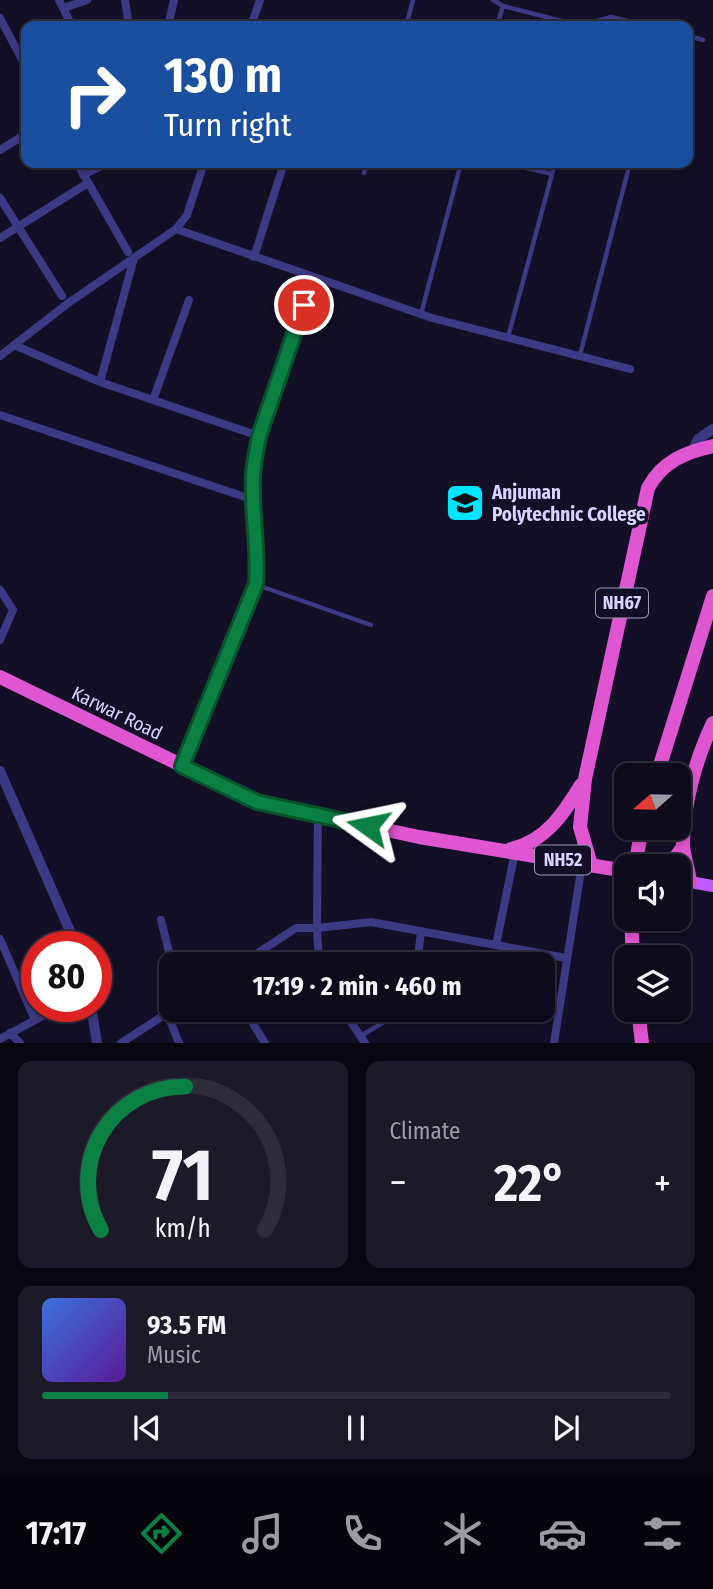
<!DOCTYPE html>
<html lang="en">
<head>
<meta charset="utf-8">
<style>
  :root { --surface:#0e0b1c; --page:#1c1929; --text:#f1f3f6; --muted:#9b9ba3; --line:#2e2b3b; --accent:#0b8043 }
  body { margin:0; font-family:"Fira Sans Condensed",sans-serif; background:var(--page); color:var(--text); height:100vh; display:flex; flex-direction:column; font-size:26px; white-space:nowrap }
  * { box-sizing:border-box; margin:0 }
  p { font-size:23px; color:var(--muted) }
  .icon { flex:none; width:38px; height:38px; fill:none; stroke:currentColor; stroke-width:2; stroke-linecap:round; stroke-linejoin:round }
  .map { position:relative; height:1043px; overflow:hidden }
  .drawer { display:flex; flex-direction:column; gap:18px; padding:18px; background:#08060f; flex:1 }
  .drawer>* { flex:none }
  .banner { position:absolute; left:21px; top:21px; width:672px; height:147px; border-radius:14px; box-shadow:0 4px 10px #0003,0 0 0 2px var(--line); background:#1a4fa0; color:#fff; overflow:hidden }
  .needle { width:46px; rotate:250deg }
  .controls { position:absolute; left:614px; top:763px; display:grid; gap:14px }
  .controls a { display:grid; place-items:center; width:77px; height:77px; border-radius:14px; background:var(--surface); box-shadow:0 4px 10px #0003,0 0 0 2px var(--line); font-size:35px }
  .speed { position:absolute; left:21px; top:931px; display:flex; gap:14px; font-size:35px; font-weight:700; text-align:center }
  .speed>* { display:grid; place-content:center; width:91px; height:91px; border-radius:50%; background:var(--surface); box-shadow:0 4px 10px #0003,0 0 0 2px var(--line); line-height:1 }
  .speed .limit { border:10px solid #d22; background:#fff; color:#111 }
  .pin { position:absolute; display:grid; place-items:center; width:60px; height:60px; color:#fff; margin:-30px; border:4px solid #fff; border-radius:50%; box-shadow:0 2px 7px #0007 }
  .me { position:absolute; width:77px; margin:-38px; rotate:282deg; stroke-linejoin:round; filter:drop-shadow(0 0 5px #0008) }
  .turn { display:flex; align-items:center; gap:24px; height:147px; padding:0 28px; font-size:32px }
  .turn .icon { width:91px; height:91px; stroke-width:2.5 }
  .turn b { display:block; font-size:49px; line-height:60px }
  .big { font-size:52px; font-weight:700; line-height:1.1 }
  .drawer .widget { flex:1; display:flex; flex-direction:column; justify-content:center; gap:10px; min-width:0; padding:0 24px; border-radius:14px; background:var(--page) }
  .drawer .dial { align-items:center; gap:0 }
  .dial svg { height:182px; overflow:visible; fill:none; stroke:var(--line); stroke-width:7; stroke-linecap:round; text-anchor:middle }
  .dial text { fill:var(--text); stroke:none }
  .song { display:flex; align-items:center; gap:21px }
  .cover { width:84px; height:84px; border-radius:10px; background:linear-gradient(135deg,hsl(220 70% 55%),hsl(270 70% 35%)) }
  .played { height:7px; border-radius:4px; background:linear-gradient(90deg,var(--accent) 20%,var(--line) 20%) }
  .keys { display:flex; justify-content:space-around; direction:ltr }
  .heat { display:flex; justify-content:space-between; align-items:center; font-size:38px; direction:ltr }
  .drawer .tiles { flex:1; display:grid; gap:18px; grid-template-columns:1fr 1fr }
  .widget:last-child { grid-column:span 2 }
  .trip { position:absolute; left:159px; top:952px; width:396px; height:70px; border-radius:14px; background:var(--surface); box-shadow:0 4px 10px #0003,0 0 0 2px var(--line); font-weight:700; line-height:70px; text-align:center }
  .tab-bar { display:flex; height:112px; justify-content:space-around; align-items:center; background:#06040b; color:var(--muted) }
  .tab-bar .icon { width:49px; height:49px }
  .tab-bar .active { color:var(--accent) }
  .tab-bar b { font-size:32px; color:var(--text) }
  .map>svg:first-child { display:block }
  .lines { fill:none; stroke-linecap:round; stroke-linejoin:round }
  .service { stroke:#3d3a85; stroke-width:4.5 }
  .minor { stroke:#3d3a85; stroke-width:8 }
  .tertiary { stroke:#3d3a85; stroke-width:10 }
  .primary { stroke:#c25bff; stroke-width:12 }
  .trunk { stroke:#e055d1; stroke-width:14 }
  .route-casing { stroke:#07532c; stroke-width:18 }
  .route { stroke:#0b8043; stroke-width:12 }
  .labels { text-anchor:middle; dominant-baseline:central; stroke-width:7; stroke-linejoin:round; paint-order:stroke }
  .shield { fill:#130f26; stroke:#9e99be; stroke-width:2 }
  .shield-label { font-size:18px; font-weight:bold; fill:#d9d4ff }
  .poi-label { font-size:19px; font-weight:bold; fill:#d9d4ff; stroke:#130f26; text-anchor:start }
  .street-label { font-size:19px; fill:#d9d4ff; stroke:#130f26 }
</style>
</head>
<body>
<div class="map">
<svg width="713" height="1043" viewBox="0 0 713 1043">
  <rect width="100%" height="100%" fill="#130f26"/>
  <g class="lines">
    <path class="service" d="M 493,0 L 503,6 L 581,26
      M 406,26 L 413,0
      M 497,26 L 503,6
      M 592,26 L 594,22 L 611,17 L 648,26
      M 688,36 L 703,40
      M 505,163 L 552,174
      M 364,173 L 367,163
      M 421,314 L 461,163
      M 508,337 L 555,163
      M 580,355 L 630,163
      M 257,585 L 371,625
      M 362,1035 L 401,1012"/>
    <path class="minor" d="M 59,0 L 72,26
      M 125,0 L 129,26
      M 64,8 L 87,0
      M 0,18 L 26,67
      M 168,26 L 174,0
      M 251,26 L 260,0
      M 0,150 L 26,134
      M 77,163 L 128,252
      M 83,175 L 108,163
      M 0,198 L 62,296
      M 176,229 L 432,318 L 630,369
      M 0,238 L 88,183
      M 254,257 L 284,163
      M 14,345 L 100,382 L 259,436
      M 0,356 L 67,304 L 176,229 L 187,215 L 204,163
      M 100,382 L 134,258
      M 153,400 L 189,300
      M 0,415 L 254,500
      M 0,590 L 13,610 L 0,640
      M 182,766 L 256,584 C 259,547 249,509 253,472 C 259,412 293,337 313,279
      M 161,920 L 172,964
      M 0,939 L 35,1020
      M 496,945 L 515,852
      M 241,964 L 296,928 L 317,928 L 318,815
      M 319,964 L 317,928 L 371,922 L 566,958
      M 417,964 L 421,932
      M 343,1010 L 365,1043
      M 167,1013 L 179,1043
      M 250,1019 L 265,1043
      M 10,1033 L 20,1043
      M 0,1039 L 61,1006
      M 121,1043 L 172,1010
      M 554,1043 L 582,864"/>
    <path class="tertiary" d="M 693,450 L 698,439 L 713,429
      M 0,771 L 77,947
      M 91,1006 L 97,1043"/>
    <path class="primary" d="M 679,880 L 713,886"/>
    <path class="trunk" d="M 0,677 L 257,802 L 419,837 L 626,871
      M 657,775 L 713,596
      M 511,849 C 546,841 564,813 581,785
      M 591,865 L 580,827 L 585,779 L 648,488 C 662,462 685,452 713,446
      M 635,866 L 642,828
      M 669,866 L 683,847
      M 690,882 C 689,869 683,856 683,844 C 683,805 696,758 713,723
      M 631,919 L 633,957
      M 638,1010 L 642,1043"/>
  </g>
  <g class="lines">
    <g class="route-casing">
      <path id="route" d="M 304,305 L 259,436 C 257,448 254,461 253,474 C 251,511 259,547 256,584 L 182,766 L 257,802 L 368,826"/>
    </g>
    <use href="#route" class="route"/>
  </g>
  <defs>
    <g id="university-square" transform="scale(2.0125)"><rect x="-9" y="-9" width="18" height="18" rx="4" fill="#00e5ff" stroke="#130f26"/><path d="M0-5L7-2L0 1L-7-2ZM-4 1L0 2.5L4 1V4Q0 6-4 4Z" fill="#111"/></g>
  </defs>
  <g fill-rule="evenodd">
    <use href="#university-square" x="465" y="503"/>
  </g>
  <g class="labels">
    <g class="shield">
      <rect x="596" y="588.5" width="52" height="29" rx="5"/>
      <rect x="535" y="845.5" width="56" height="29" rx="5"/>
    </g>
    <g class="shield-label">
      <text x="622" y="603">NH67</text>
      <text x="563" y="860">NH52</text>
    </g>
    <g class="poi-label">
      <text x="492" y="492">Anjuman<tspan x="492" dy="22">Polytechnic College</tspan></text>
    </g>
    <g class="street-label">
      <text transform="translate(117 713) rotate(26)">Karwar Road</text>
    </g>
  </g>
</svg>
<div class="controls">
<a><svg class="needle" viewBox="-14 -14 28 28"><path d="M0-13l5 13h-10z" fill="#e53935"/><path d="M0 13l5-13h-10z" fill="#9b9ba3"/></svg></a>
<a><svg class="icon" aria-label="sound" viewBox="0 0 24 24"><path d="M4 9h4l5-4v14l-5-4H4zM17 9q2 3 0 6"/></svg></a>
<a><svg class="icon" aria-label="layers" viewBox="0 0 24 24"><path d="M12 4l9 5-9 5-9-5zM3 14l9 5 9-5"/></svg></a>
</div>
<div class="speed"><div class="limit">80</div></div>
<div class="pin" style="left:304px;top:305px;background:#d93025"><svg class="icon" aria-label="arrive" viewBox="0 0 24 24"><path d="M6 21V4h12l-3 4 3 4H6"/></svg></div>
<svg class="me" style="left:368px;top:826px" viewBox="-20 -20 40 40"><path d="M0-17L14 15 0 8-14 15z" fill="#0b8043" stroke="#fff" stroke-width="4"/></svg>
<div class="trip">17:19 · 2 min · 460 m</div>
<div class="banner">
<div class="turn"><svg class="icon" aria-label="right" viewBox="0 0 24 24"><path d="M7 20v-9h11M14 6l5 5-5 5"/></svg><div><b>130 m</b>Turn right</div></div>
</div>
</div>
<section class="drawer">
<div class="tiles">
<div class="widget dial"><svg viewBox="0 0 100 80">
<path d="M14 69A42 42 0 1 1 86 69"/>
<path d="M14 69A42 42 0 0 1 51 6" stroke="#0b8043"/>
<text x="50" y="56" font-size="32" font-weight="700">71</text>
<text x="50" y="72" font-size="11">km/h</text>
</svg></div>
<div class="widget"><p>Climate</p>
<div class="heat"><a>−</a><b class="big">22°</b><a>+</a></div>
</div>
<div class="widget">
<div class="song"><i class="cover"></i><div><b>93.5 FM</b><p>Music</p></div></div>
<div class="played"></div>
<div class="keys"><svg class="icon" aria-label="previous" viewBox="0 0 24 24"><path d="M18 5L8 12l10 7zM5 5v14"/></svg><svg class="icon" aria-label="pause" viewBox="0 0 24 24"><path d="M8 5v14M16 5v14"/></svg><svg class="icon" aria-label="next" viewBox="0 0 24 24"><path d="M6 5l10 7-10 7zM19 5v14"/></svg></div>
</div>
</div>
</section>
<nav class="tab-bar">
<b>17:17</b>
<svg class="icon active" aria-label="directions" viewBox="0 0 24 24"><path d="M12 3l9 9-9 9-9-9zM9 14v-3h6M13 9l2 2-2 2"/></svg>
<svg class="icon" aria-label="music" viewBox="0 0 24 24"><path d="M9 18V5l10-2v13"/><circle cx="6" cy="18" r="3"/><circle cx="16" cy="16" r="3"/></svg>
<svg class="icon" aria-label="phone" viewBox="0 0 24 24"><path d="M5 4h4l2 5-3 2q2 4 5 5l2-3 5 2v4C11 20 4 13 5 4z"/></svg>
<svg class="icon" aria-label="climate" viewBox="0 0 24 24"><path d="M12 3v18M4 7l16 10M4 17L20 7"/></svg>
<svg class="icon" aria-label="car" viewBox="0 0 24 24"><path d="M5 17H2v-5l4-1 3-4h7l3 4 3 1v5h-3M9 17h6M6 11h13"/><circle cx="7" cy="17" r="2"/><circle cx="17" cy="17" r="2"/></svg>
<svg class="icon" aria-label="filters" viewBox="0 0 24 24"><path d="M4 7h16M4 17h16"/><circle cx="9" cy="7" r="2"/><circle cx="15" cy="17" r="2"/></svg>
</nav>
</body>
</html>
